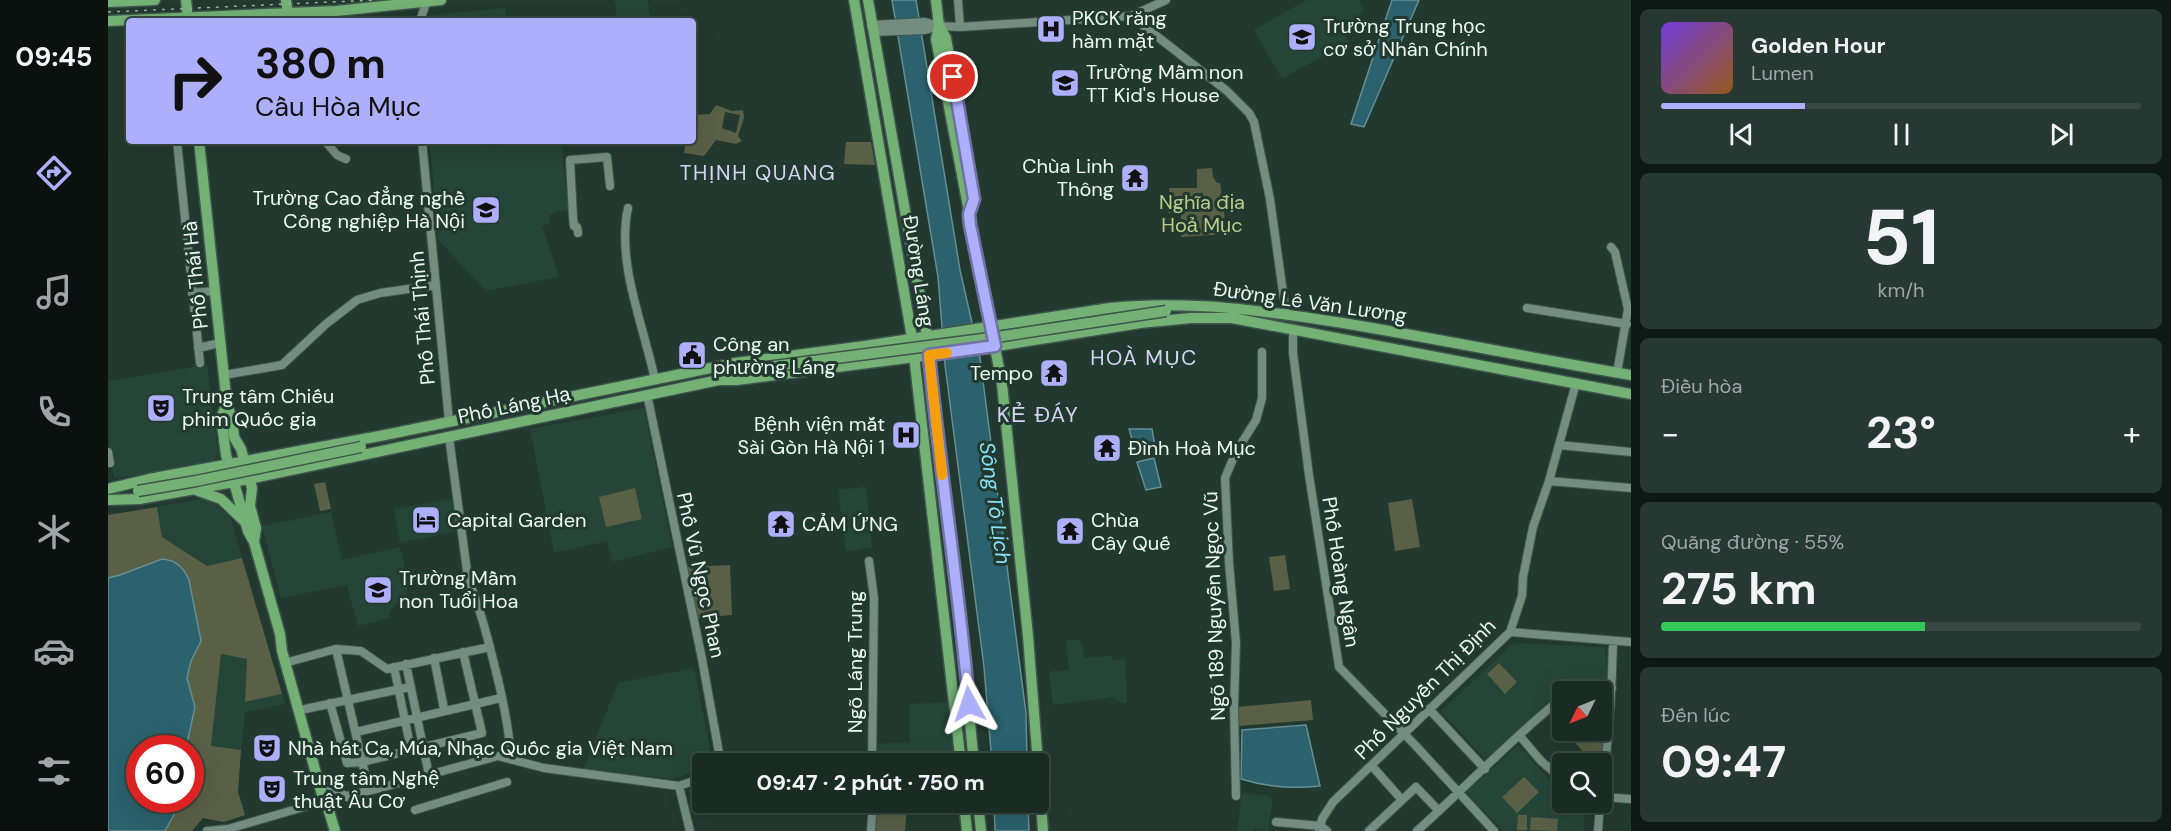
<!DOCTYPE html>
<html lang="vi">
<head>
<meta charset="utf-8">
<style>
  :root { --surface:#1a2b24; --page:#273731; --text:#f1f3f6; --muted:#9fa7a6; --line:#384741; --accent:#adaffb }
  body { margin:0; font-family:"DM Sans",sans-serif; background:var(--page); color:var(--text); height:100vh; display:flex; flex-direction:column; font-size:22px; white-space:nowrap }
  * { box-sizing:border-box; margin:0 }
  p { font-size:20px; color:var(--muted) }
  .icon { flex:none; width:33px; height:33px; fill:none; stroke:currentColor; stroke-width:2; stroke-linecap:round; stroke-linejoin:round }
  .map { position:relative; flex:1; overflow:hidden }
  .sheet { display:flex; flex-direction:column; gap:9px; padding:9px; background:#0e1814; width:540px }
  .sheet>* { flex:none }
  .banner { position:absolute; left:18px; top:18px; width:570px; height:126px; border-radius:6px; box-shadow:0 6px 24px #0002,0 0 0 2px var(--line); background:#adaffb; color:#111; overflow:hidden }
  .needle { width:39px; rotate:227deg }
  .tools { position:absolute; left:1444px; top:681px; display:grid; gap:12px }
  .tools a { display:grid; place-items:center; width:60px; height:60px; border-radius:6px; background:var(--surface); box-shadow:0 6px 24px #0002,0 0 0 2px var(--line); font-size:30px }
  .speed { position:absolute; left:18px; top:735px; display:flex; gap:12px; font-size:30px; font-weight:700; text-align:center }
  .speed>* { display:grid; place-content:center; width:78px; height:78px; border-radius:50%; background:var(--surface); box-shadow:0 6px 24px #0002,0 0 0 2px var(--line); line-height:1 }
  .speed .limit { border:9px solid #d22; background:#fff; color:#111 }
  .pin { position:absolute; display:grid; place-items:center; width:51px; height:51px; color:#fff; margin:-26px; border:3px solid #fff; border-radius:50%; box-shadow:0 2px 6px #0007 }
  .me { position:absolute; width:66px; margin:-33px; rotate:355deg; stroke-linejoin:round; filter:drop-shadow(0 0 4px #0008) }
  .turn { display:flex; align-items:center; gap:21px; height:126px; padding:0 30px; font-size:27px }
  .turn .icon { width:78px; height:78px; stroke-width:2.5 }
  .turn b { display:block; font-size:42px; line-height:51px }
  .big { font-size:45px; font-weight:700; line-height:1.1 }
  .sheet .card { flex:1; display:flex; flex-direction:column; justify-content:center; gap:9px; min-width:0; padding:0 21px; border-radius:9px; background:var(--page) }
  .sheet .dial { align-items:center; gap:0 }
  .dial b { font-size:78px; line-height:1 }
  .song { display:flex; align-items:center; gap:18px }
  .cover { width:72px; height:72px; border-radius:9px; background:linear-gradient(135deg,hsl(260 70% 55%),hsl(30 70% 35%)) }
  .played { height:6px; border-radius:3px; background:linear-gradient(90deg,var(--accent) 30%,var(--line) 30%) }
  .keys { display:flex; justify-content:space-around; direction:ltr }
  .heat { display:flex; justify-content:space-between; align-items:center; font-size:33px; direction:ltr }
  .charge { height:9px; border-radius:4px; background:linear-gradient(90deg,#34c759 55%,var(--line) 0) }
  .trip { position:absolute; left:584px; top:753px; width:357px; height:60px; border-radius:6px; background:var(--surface); box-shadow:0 6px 24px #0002,0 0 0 2px var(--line); font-weight:700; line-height:60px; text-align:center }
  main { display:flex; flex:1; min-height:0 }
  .tab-bar { display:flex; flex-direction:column; width:108px; justify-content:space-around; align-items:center; background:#0a110e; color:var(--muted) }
  .tab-bar .icon { width:42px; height:42px }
  .tab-bar .selected { color:var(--accent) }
  .tab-bar b { font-size:27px; color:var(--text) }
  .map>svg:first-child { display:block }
  .built { fill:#264539 }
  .green { fill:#596046; fill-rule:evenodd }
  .water { fill:#2b626d; stroke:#658f95; stroke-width:1.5 }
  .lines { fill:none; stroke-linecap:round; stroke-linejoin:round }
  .minor-casing { stroke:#3f544c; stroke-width:10 }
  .major-casing { stroke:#3f544c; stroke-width:13 }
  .minor { stroke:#738d81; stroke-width:8 }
  .major { stroke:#73b175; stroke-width:10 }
  .rail { stroke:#9caea6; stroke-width:1.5; stroke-dasharray:3 6; stroke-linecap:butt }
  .major-bridge-casing { stroke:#3f544c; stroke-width:13; stroke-linecap:butt }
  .major-bridge { stroke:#73b175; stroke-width:10 }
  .route-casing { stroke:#7072a3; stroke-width:15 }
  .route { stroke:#adaffb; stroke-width:10 }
  .slow { stroke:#f59e0b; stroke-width:10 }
  .labels { text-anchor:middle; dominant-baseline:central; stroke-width:6; stroke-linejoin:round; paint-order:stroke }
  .poi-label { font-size:20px; fill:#ebf9f2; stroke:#223930; text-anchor:start }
  .park-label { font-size:20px; fill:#bccc89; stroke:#223930 }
  .street-label { font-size:20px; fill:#ebf9f2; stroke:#223930 }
  .neighbourhood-label { font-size:21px; letter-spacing:1.5px; fill:#d3d5f2; stroke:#223930 }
  .water-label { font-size:21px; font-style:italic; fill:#88e2f5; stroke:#223930 }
  .quarter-label { font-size:22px; letter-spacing:1.5px; fill:#d3d5f2; stroke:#223930 }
</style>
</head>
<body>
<main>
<nav class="tab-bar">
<b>09:45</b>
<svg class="icon selected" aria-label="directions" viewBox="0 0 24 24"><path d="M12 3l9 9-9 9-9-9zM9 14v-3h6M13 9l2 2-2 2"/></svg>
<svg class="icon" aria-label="music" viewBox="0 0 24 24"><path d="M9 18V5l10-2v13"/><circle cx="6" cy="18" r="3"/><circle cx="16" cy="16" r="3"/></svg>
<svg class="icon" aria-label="phone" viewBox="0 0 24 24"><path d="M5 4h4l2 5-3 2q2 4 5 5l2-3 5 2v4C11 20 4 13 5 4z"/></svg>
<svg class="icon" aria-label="climate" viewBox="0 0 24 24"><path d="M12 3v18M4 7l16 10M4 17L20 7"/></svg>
<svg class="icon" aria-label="car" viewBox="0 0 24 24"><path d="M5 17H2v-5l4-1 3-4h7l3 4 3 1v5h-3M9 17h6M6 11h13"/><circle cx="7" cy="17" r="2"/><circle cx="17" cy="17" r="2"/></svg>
<svg class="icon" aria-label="filters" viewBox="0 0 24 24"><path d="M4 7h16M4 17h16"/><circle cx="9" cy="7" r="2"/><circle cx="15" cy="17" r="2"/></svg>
</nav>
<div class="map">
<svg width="1523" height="831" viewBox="0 0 1523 831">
  <rect width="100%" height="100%" fill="#223930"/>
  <path class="built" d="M 507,0 L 540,0 L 542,21 L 509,21 Z
    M 1199,0 L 1251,0 L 1256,10 L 1237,34 L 1241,41 L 1174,79 L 1146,30 Z
    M 397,8 L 399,21 L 321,21 L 323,15 Z
    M 322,141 L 378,141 L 379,147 L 453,141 L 460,209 L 441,215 L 442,223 L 434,226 L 451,277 L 378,291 L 330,240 Z
    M 99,365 L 110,453 L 105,461 L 97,467 L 6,478 L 0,437 L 0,381 Z
    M 536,408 L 564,547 L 504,562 L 499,541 L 446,553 L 422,429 Z
    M 758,487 L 764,548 L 738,551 L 730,490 Z
    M 98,498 L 122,516 L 134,558 L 100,566 L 54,537 L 49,507 Z
    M 345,499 L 351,531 L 292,543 L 286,509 Z
    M 223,512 L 234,560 L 292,547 L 301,585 L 298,594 L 281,612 L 282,618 L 250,626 L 239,585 L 173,598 L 154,526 Z
    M 961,640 L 970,640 L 974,643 L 976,658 L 1004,656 L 1004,660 L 1017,659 L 1019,703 L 1012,703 L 1011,700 L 1007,700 L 1007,697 L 945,705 L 941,672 L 961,670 L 958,641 Z
    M 1406,643 L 1497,647 L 1500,683 L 1469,685 L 1458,688 L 1446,696 L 1378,760 L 1333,711 Z
    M 113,654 L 140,658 L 137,702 L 174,694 L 177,704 L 137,712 L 133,750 L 103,747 Z
    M 586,668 L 605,763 L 594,764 L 594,769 L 566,779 L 475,770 L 510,683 Z
    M 841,702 L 846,763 L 802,763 L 801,752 L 767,753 L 767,744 L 802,742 L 801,704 Z
    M 1410,745 L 1439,777 L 1455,790 L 1455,802 L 1477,803 L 1476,831 L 1395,831 L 1358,792 Z
    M 1134,793 L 1161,796 L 1165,800 L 1160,831 L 1146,829 L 1145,831 L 1129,831 Z"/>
  <path class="green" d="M 608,105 L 624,111 L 635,110 L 636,118 L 630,136 L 634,141 L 628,144 L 608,140 L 596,156 L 576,153 L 578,141 L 585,141 L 585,115 L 602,114 ZM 617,112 L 632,115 L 628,133 L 614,128 Z
    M 738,142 L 763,142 L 767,165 L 736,164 Z
    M 1104,168 L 1105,177 L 1109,183 L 1112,183 L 1119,234 L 1073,237 L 1073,213 L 1060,213 L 1063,209 L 1061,188 L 1089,188 L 1089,169 Z
    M 217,482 L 223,509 L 212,511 L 206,484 Z
    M 527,488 L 534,519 L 498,527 L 491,497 Z
    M 1304,499 L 1312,547 L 1287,551 L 1280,503 Z
    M 49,507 L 54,537 L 99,566 L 134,558 L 174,694 L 137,702 L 139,659 L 113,654 L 103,746 L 133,750 L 130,792 L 137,815 L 116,822 L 95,818 L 84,831 L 0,831 L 0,515 ZM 32,748 L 82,748 L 82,800 L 32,800 Z
    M 1177,555 L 1182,589 L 1166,591 L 1161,557 Z
    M 622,565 L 624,615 L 589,618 L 576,567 Z
    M 1391,663 L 1409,682 L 1397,694 L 1379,674 Z
    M 1502,691 L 1493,763 L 1486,763 L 1456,731 L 1494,730 L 1494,692 Z
    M 1203,700 L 1205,720 L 1131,726 L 1129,707 Z
    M 1455,701 L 1455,730 L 1440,714 Z
    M 802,752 L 802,763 L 767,763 L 767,753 Z
    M 1416,777 L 1431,792 L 1409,813 L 1394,797 Z
    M 767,803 L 803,803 L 803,806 L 799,807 L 797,831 L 766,831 Z
    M 1410,815 L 1419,815 L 1419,830 L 1409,830 Z
    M 1423,817 L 1450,819 L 1449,831 L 1422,830 Z"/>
  <path class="water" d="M 784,0 L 808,0 L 852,270 L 872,358 L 918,713 L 919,763 L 884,763 L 876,667 L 837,365 L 830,277 Z
    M 1284,0 L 1311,0 L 1256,127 L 1243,124 Z
    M 1021,429 L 1044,429 L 1048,452 L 1044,454 L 1029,456 Z
    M 1046,458 L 1053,487 L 1038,490 L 1029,462 Z
    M 54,559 C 68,560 75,567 81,580 L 93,641 L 83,661 L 79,678 L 87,707 L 78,748 L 32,748 L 32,800 L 68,800 L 67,813 L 57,831 L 0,831 L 0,578 L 12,575 Z
    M 1198,725 L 1212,786 C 1186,789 1159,787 1133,779 L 1134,730 Z
    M 886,803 L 920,803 L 921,831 L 887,831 Z"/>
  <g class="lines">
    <g class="minor-casing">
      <path id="minor" d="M 850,0 L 852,27
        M 1023,16 L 1119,91 L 1141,113 L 1146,122 L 1162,199 L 1178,314
        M 312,21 L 319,0
        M 763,25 L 817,22 L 831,26 L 852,27 L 1023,16 L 1058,0
        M 765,32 L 817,30 L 828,27
        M 69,141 L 92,363
        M 217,141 L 229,155 L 238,159
        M 314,141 L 341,421
        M 520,208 C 508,263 536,326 547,380
        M 470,233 L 469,227 L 466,226 L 465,217 L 462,160 L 499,157 L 502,186
        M 1503,247 L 1507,252 L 1520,309 L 1509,373
        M 84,293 L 106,291
        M 1419,308 L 1519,324
        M 1185,330 L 1185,353 L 1201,475 L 1231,667 L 1308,746 L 1386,831
        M 90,348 L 112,343
        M 116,375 L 174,365 L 218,324 L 249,300 L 272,293 L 328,285
        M 539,394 L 594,659 L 613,764
        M 341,437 L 359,571 C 363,591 372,609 377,629 C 388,670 400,715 403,758
        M 1451,445 L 1523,452
        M 0,452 L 2,463
        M 1441,481 L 1523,488
        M 761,561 L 766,598 L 764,764
        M 1402,632 L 1523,642
        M 228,649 L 261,791
        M 326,658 L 336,709
        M 184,661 L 228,649 L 253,651 L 279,669 L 382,647
        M 298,664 L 321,775
        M 286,667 L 303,750
        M 1464,692 L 1486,687 L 1504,688
        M 222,703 L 239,763 L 254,762 L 374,733 L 355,652
        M 197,709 L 302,687
        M 1321,709 L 1377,769
        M 248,732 L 393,698
        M 1411,735 L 1433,761 L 1455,780
        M 1264,766 L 1294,800
        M 219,785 L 239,797
        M 571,786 L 582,831
        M 1494,789 C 1501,740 1504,691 1505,641
        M 1128,796 L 1126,706 L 1128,643 L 1121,562 L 1117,478 L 1128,452 L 1148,420 L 1154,398 L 1154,352
        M 1494,797 L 1523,799
        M 307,810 L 399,782
        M 1168,822 L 1213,826 L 1219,831
        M 99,831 L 120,829 L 206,804 L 272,788 L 390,756 L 436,768 L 571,786 L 594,778
        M 763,831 L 765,802
        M 1211,831 L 1214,819 L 1225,802 L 1402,632 L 1414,596 L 1415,577 L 1425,527 L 1441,481 L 1468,383
        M 1261,831 L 1308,787 L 1331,811
        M 1309,831 C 1358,787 1404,738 1455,697
        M 1490,831 L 1492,802"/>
    </g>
    <g class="major-casing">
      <path id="major" d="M 78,0 L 80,21
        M 178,0 L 180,14
        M 746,0 L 804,338 L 853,764
        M 760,0 L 819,336 L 836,490 L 851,607 L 866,764
        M 828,0 L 831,26 L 838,38 L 866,199 L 861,214
        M 0,2 L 47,0
        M 0,21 L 228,11 L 333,0
        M 831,26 L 828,39 L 894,384 L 920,636 L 930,764
        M 91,141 L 119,405 L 124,418 L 126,437 L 133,449 L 144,488 L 142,506 L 148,528 L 146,542
        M 119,405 L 113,417 L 118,455 L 140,531 L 146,542 L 172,634 L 174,651 L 216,802 L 220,808 L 227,831
        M 0,489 L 41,479 L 277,435 L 627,363 L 757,346 L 1002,308 C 1084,300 1160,311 1241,324 C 1335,340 1429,359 1523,375
        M 88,490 L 113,499 L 136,521
        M 0,500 L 31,499 L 126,482 L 611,380 L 629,380 L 877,348 L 1032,323 L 1083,318 L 1124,318 L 1523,394
        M 930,765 L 935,831
        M 856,802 L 859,831
        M 870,802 L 873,831"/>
    </g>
    <use href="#minor" class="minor"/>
    <use href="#major" class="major"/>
    <path class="rail" d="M 0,12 L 268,0"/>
    <g class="major-bridge-casing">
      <path id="major-bridge" d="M 636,370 L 882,338 L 1058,311
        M 30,491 L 88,481 L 253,447"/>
    </g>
    <use href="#major-bridge" class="major-bridge"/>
  </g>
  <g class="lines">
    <g class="route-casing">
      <path id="route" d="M 845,77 L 866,199 L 861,214 L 862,225 L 887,346 L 821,355 C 832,472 851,588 861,704"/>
    </g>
    <use href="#route" class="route"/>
    <path class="slow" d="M 834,475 L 821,355 L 839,353"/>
  </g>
  <defs>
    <g id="hospital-square" transform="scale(1.5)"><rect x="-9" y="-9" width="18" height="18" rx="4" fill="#adaffb" stroke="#223930"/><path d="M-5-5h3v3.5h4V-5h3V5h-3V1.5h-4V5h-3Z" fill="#111"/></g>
    <g id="school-square" transform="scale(1.5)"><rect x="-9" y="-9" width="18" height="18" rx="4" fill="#adaffb" stroke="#223930"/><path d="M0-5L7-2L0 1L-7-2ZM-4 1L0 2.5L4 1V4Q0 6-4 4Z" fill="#111"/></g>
    <g id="temple-square" transform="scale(1.5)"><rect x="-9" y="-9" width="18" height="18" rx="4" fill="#adaffb" stroke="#223930"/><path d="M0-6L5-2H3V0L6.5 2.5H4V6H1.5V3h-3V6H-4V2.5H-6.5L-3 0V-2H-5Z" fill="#111"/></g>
    <g id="university-square" transform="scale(1.5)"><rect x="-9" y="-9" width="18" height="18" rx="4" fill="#adaffb" stroke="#223930"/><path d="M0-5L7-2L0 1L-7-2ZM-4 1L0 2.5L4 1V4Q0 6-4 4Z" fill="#111"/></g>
    <g id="civic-square" transform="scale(1.5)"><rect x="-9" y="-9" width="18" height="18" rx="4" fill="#adaffb" stroke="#223930"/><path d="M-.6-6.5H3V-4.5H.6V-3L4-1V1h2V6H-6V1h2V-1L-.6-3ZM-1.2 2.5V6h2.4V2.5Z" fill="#111"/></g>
    <g id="theatre-square" transform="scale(1.5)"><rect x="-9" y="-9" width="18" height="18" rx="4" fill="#adaffb" stroke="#223930"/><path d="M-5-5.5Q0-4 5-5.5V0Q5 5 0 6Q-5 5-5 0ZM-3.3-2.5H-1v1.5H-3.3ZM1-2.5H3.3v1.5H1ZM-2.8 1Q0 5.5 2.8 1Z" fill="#111"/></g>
    <g id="hotel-square" transform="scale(1.5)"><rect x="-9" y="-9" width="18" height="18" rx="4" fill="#adaffb" stroke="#223930"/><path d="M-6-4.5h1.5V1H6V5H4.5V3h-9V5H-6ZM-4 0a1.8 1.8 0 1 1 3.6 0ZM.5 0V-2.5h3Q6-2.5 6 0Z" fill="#111"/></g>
  </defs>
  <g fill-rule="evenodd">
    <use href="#hospital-square" x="943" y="29"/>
    <use href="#school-square" x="1194" y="37"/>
    <use href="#school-square" x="957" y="83"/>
    <use href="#temple-square" x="1027" y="178"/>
    <use href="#university-square" x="378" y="210"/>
    <use href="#civic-square" x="584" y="355"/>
    <use href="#temple-square" x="946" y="373"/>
    <use href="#theatre-square" x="53" y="408"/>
    <use href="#hospital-square" x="798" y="435"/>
    <use href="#temple-square" x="999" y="448"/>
    <use href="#hotel-square" x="318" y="520"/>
    <use href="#temple-square" x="673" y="524"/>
    <use href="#temple-square" x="962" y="531"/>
    <use href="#school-square" x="270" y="590"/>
    <use href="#theatre-square" x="159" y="748"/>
    <use href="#theatre-square" x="164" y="789"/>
  </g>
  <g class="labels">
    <g class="poi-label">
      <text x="964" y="18">PKCK răng<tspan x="964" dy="23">hàm mặt</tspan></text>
      <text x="1215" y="26">Trường Trung học<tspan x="1215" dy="23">cơ sở Nhân Chính</tspan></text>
      <text x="978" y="72">Trường Mầm non<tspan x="978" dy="23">TT Kid's House</tspan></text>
      <text x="1006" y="166" text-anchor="end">Chùa Linh<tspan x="1006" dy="23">Thông</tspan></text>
      <text x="357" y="198" text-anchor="end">Trường Cao đẳng nghề<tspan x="357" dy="23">Công nghiệp Hà Nội</tspan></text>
      <text x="605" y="344">Công an<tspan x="605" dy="23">phường Láng</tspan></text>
      <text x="925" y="373" text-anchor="end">Tempo</text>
      <text x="74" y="396">Trung tâm Chiếu<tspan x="74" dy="23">phim Quốc gia</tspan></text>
      <text x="777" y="424" text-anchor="end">Bệnh viện mắt<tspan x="777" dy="23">Sài Gòn Hà Nội 1</tspan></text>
      <text x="1020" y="448">Đình Hoà Mục</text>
      <text x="339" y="520">Capital Garden</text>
      <text x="983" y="520">Chùa<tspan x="983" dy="23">Cây Quế</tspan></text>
      <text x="694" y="524">CẢM ỨNG</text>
      <text x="291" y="578">Trường Mầm<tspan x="291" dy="23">non Tuổi Hoa</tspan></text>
      <text x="180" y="748">Nhà hát Ca, Múa, Nhạc Quốc gia Việt Nam</text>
      <text x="185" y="778">Trung tâm Nghệ<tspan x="185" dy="23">thuật Âu Cơ</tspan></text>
    </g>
    <g class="park-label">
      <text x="1094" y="202">Nghĩa địa<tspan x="1094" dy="23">Hoả Mục</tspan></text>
    </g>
    <g class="street-label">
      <text transform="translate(811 271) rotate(81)">Đường Láng</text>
      <text transform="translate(87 275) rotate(-96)">Phố Thái Hà</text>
      <text transform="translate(1202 302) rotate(8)">Đường Lê Văn Lương</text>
      <text transform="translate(314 318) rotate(-95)">Phố Thái Thịnh</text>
      <text transform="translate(406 405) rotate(-12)">Phố Láng Hạ</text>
      <text transform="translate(1233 572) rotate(81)">Phố Hoàng Ngân</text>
      <text transform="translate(593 575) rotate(78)">Phố Vũ Ngọc Phan</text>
      <text transform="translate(1106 606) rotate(-92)">Ngõ 189 Nguyễn Ngọc Vũ</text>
      <text transform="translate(747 662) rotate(-90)">Ngõ Láng Trung</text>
      <text transform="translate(1317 689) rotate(-45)">Phố Nguyễn Thị Định</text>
    </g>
    <g class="neighbourhood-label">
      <text x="650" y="173">THỊNH QUANG</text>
      <text x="1036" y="358">HOÀ MỤC</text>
    </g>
    <g class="water-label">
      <text transform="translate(887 503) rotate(82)">Sông Tô Lịch</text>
    </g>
    <g class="quarter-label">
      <text x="930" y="414">KẺ ĐÁY</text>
    </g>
  </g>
</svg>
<div class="tools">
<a><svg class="needle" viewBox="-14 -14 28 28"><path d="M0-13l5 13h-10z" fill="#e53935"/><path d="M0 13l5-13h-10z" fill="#9fa7a6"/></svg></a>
<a><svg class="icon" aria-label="search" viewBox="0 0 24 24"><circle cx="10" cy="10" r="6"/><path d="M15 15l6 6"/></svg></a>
</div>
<div class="speed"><div class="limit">60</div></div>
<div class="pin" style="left:845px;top:77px;background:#d93025"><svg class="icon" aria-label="arrive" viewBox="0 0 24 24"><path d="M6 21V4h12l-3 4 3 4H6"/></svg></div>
<svg class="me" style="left:861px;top:704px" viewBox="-20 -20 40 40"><path d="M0-17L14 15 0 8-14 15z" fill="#adaffb" stroke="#fff" stroke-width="4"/></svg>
<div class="trip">09:47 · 2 phút · 750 m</div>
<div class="banner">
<div class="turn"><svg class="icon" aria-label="right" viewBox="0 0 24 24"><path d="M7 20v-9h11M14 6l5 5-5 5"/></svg><div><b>380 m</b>Cầu Hòa Mục</div></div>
</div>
</div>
<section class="sheet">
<div class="card">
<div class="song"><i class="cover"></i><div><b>Golden Hour</b><p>Lumen</p></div></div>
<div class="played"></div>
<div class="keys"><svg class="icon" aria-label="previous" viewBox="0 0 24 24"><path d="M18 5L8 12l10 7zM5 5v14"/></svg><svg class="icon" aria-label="pause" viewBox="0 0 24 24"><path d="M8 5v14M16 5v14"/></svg><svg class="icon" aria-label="next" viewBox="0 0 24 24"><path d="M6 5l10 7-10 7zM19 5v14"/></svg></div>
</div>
<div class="card dial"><b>51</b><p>km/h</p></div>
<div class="card"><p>Điều hòa</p>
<div class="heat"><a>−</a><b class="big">23°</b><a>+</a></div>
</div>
<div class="card"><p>Quãng đường · 55%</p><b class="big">275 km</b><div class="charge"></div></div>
<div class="card"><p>Đến lúc</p><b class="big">09:47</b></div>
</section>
</main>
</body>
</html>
